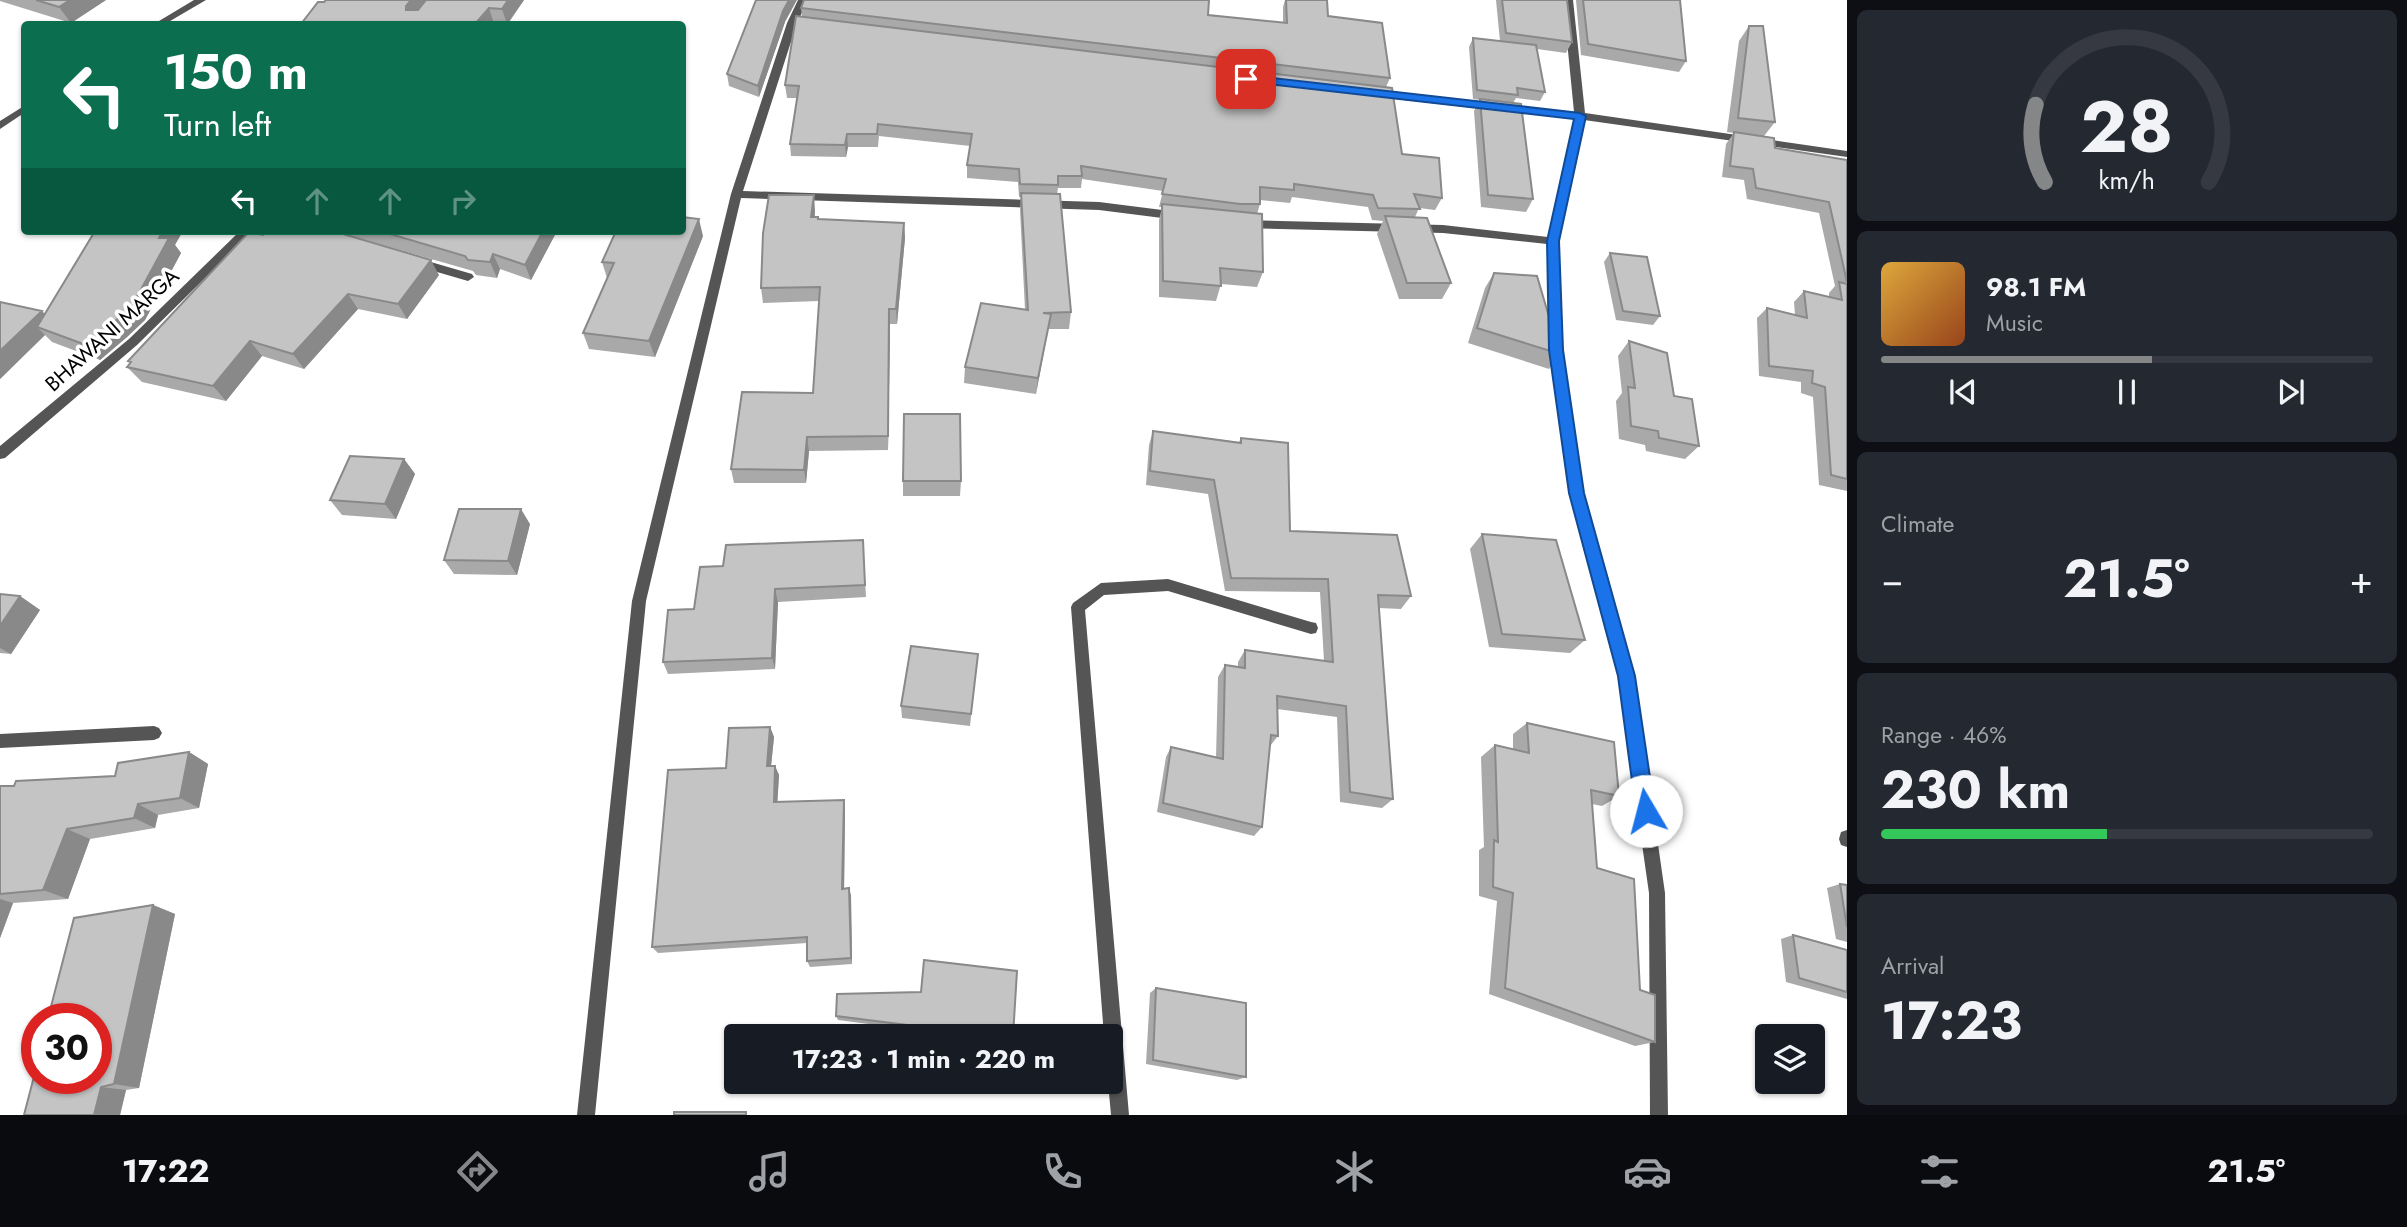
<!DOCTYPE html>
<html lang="en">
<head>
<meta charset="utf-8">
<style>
  :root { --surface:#171b24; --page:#242831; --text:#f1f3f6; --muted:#9ea1a6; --line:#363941; --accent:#858687 }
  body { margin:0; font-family:Jost,sans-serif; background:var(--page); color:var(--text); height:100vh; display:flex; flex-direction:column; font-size:26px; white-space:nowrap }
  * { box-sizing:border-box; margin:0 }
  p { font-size:23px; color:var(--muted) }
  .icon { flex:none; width:38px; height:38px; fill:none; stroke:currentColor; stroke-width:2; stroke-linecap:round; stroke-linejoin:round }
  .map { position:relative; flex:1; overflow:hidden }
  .sheet { display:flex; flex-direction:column; gap:10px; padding:10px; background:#0d0f14; width:560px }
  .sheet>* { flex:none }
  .guide { position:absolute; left:21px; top:21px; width:665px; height:214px; border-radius:7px; box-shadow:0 2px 5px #0004; background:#0b6e4f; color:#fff; overflow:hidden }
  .controls { position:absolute; left:1755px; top:1024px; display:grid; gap:14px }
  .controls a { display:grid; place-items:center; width:70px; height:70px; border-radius:7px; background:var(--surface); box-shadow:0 2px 5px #0004; font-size:35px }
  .speed { position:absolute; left:21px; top:1003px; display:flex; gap:14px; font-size:35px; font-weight:700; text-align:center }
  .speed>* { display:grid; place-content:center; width:91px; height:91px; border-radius:50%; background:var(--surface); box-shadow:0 2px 5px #0004; line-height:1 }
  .speed .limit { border:10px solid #d22; background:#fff; color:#111 }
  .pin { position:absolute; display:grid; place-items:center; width:60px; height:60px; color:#fff; margin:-30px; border-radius:14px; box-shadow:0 4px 10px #0006 }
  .me { position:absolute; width:77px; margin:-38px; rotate:352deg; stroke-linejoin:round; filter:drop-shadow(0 0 5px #0008) }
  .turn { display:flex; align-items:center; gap:24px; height:147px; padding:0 28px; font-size:32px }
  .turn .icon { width:91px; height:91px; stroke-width:2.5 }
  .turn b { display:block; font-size:49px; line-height:60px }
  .lanes { display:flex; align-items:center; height:66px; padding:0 28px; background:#0003; justify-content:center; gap:35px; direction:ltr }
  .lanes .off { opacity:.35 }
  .big { font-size:52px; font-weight:700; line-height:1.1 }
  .sheet .tile { flex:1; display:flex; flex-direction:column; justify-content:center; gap:10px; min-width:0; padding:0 24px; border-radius:10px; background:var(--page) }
  .sheet .dial { align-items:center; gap:0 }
  .dial svg { height:182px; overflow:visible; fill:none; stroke:var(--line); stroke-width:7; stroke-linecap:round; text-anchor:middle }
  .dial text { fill:var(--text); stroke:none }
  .song { display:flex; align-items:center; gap:21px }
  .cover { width:84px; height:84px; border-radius:10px; background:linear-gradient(135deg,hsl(40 70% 55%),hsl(20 70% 35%)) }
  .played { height:7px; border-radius:4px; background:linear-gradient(90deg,var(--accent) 55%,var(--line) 55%) }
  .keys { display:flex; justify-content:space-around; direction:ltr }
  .heat { display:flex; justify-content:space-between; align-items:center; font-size:38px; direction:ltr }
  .charge { height:10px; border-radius:5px; background:linear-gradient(90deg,#34c759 46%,var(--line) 0) }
  .trip { position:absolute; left:724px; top:1024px; width:399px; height:70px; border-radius:7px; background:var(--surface); box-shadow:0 2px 5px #0004; font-weight:700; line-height:70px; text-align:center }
  .tab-bar { display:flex; height:112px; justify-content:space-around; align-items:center; background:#090b0e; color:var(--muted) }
  .tab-bar .icon { width:49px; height:49px }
  .tab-bar .on { color:var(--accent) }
  .tab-bar b { font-size:32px; color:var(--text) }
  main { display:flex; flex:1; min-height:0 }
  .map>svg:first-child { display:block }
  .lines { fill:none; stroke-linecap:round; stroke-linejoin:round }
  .minor { fill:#555; fill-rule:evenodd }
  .wall { fill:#a9a9a9 }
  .shaded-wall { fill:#898989 }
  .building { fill:#c4c4c4; stroke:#898989; stroke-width:2 }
  .route { fill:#1a73e8; stroke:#114b97; stroke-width:2 }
  .labels { text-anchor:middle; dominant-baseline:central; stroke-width:7; stroke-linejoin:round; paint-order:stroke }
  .street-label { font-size:21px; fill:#000; stroke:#fff }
</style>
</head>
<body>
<main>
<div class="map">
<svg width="1847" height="1115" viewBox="0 0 1847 1115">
  <rect width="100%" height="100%" fill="#fff"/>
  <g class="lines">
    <path class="minor" d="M 194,0 L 206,0 L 165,24 L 154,24 Z
      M 798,0 L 808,0 L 797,23 L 743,191 L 1099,202 L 1178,212 L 1184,216 L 1178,220 L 1099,210 L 741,198 L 646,601 L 595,1115 L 577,1115 L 632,601 L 731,194 L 787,23 Z
      M 1563,0 L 1573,0 L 1585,113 L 1847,151 L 1847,157 L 1584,120 L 1559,241 L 1562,350 L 1583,493 L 1634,676 L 1665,893 L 1668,1115 L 1650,1115 L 1649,893 L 1618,676 L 1569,493 L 1550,350 L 1547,244 L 1443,233 L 1244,228 L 1238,224 L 1244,220 L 1443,225 L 1548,237 L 1574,119 L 1377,97 L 1372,94 L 1377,91 L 1574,112 Z
      M 24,106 L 24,113 L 0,129 L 0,121 Z
      M 240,231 L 253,231 L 137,345 L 5,458 L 0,459 L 0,446 L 129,339 Z
      M 417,258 L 472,274 L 474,277 L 468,281 L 413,265 L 411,262 Z
      M 1168,579 L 1311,622 L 1316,623 L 1318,628 L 1316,633 L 1311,634 L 1168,591 L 1104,595 L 1085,610 L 1129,1115 L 1111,1115 L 1108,1082 L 1111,1082 L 1111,1036 L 1104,1036 L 1071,607 L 1073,603 L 1101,583 Z
      M 154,726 L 159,728 L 162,733 L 159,738 L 154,740 L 0,748 L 0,734 Z
      M 1847,830 L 1847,847 L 1841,845 L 1839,839 L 1841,832 Z"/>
  </g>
  <path class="wall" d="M 0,0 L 106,0 L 71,23 L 0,1 Z
    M 524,0 L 508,24 L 301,24 L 324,2 Z
    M 1285,0 L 1324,0 L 1328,16 L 1390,78 L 1386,87 L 1402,154 L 1442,198 L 1435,210 L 1419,208 L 1415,217 L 1451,283 L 1442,299 L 1399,299 L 1377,234 L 1383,221 L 1372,220 L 1368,207 L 1292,197 L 1290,203 L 1260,200 L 1260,204 L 1257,214 L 1263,272 L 1257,287 L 1221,284 L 1216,301 L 1159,297 L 1159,220 L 1162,207 L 1159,207 L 1163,191 L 1082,179 L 1081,188 L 1058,188 L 1057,194 L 1071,312 L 1069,329 L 1048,329 L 1036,394 L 964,383 L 965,367 L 1025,310 L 1020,210 L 1021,197 L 1019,197 L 1018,182 L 967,178 L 967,165 L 970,146 L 879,136 L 878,147 L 848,147 L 846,157 L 791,156 L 790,144 L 797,98 L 787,98 L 785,85 L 802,17 L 801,8 L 1208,15 L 1283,23 L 1283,7 Z
    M 1496,0 L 1567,0 L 1572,42 L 1566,53 L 1537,49 L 1545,92 L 1540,101 L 1516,98 L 1513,103 L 1533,199 L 1526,212 L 1481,207 L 1474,111 L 1480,100 L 1473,99 L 1469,47 L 1473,38 L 1500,41 Z
    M 1576,0 L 1680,0 L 1686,61 L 1679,72 L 1581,55 Z
    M 785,22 L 759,97 L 729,86 L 727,74 Z
    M 1749,26 L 1775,122 L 1764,136 L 1775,148 L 1847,160 L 1847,491 L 1819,485 L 1813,397 L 1801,393 L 1801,382 L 1759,376 L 1757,318 L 1767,308 L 1795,315 L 1794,302 L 1804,291 L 1829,297 L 1829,293 L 1835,286 L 1819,213 L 1747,199 L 1744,180 L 1722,177 L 1726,144 L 1734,133 L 1727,132 L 1739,41 Z
    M 815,211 L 815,217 L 818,219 L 904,223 L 905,238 L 897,324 L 890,324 L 888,450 L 809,451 L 806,483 L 734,483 L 731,469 L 813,393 L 819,301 L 763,303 L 761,288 Z
    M 334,231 L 557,231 L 531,280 L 500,269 L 497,278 L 476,275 L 473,271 Z
    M 249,232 L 439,275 L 407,319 L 358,309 L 304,369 L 262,356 L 226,401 L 142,382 L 127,367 L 130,363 L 128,361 Z
    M 703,236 L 655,357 L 589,349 L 583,333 L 607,278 L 602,262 Z
    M 175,245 L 181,253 L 145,320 L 127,337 L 100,360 L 52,342 L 45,335 L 0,379 L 0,302 L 45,314 Z
    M 1610,253 L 1660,316 L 1653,325 L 1616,320 L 1604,262 Z
    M 1494,273 L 1560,354 L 1549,369 L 1468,343 L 1485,288 Z
    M 1629,341 L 1674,396 L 1699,446 L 1685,459 L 1646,451 L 1645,445 L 1619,439 L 1616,401 L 1622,393 L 1618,356 Z
    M 1153,431 L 1239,442 L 1241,438 L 1290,531 L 1411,596 L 1401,609 L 1379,608 L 1393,799 L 1382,808 L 1340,802 L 1337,717 L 1277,709 L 1278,736 L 1270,746 L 1262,827 L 1254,836 L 1157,812 L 1166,757 L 1171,747 L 1216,758 L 1218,677 L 1225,665 L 1238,667 L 1238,662 L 1245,650 L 1324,661 L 1320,592 L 1225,591 L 1208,494 L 1146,485 L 1149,445 Z
    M 404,459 L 415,474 L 396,519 L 342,515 L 330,500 Z
    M 903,481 L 961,481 L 960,496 L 903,496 Z
    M 530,524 L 517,575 L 454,574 L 444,560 Z
    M 1482,534 L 1585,640 L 1570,653 L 1489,647 L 1470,549 Z
    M 863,540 L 866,597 L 778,602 L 775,669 L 668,674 L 663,662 L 694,609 L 723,566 Z
    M 0,594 L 20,596 L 40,610 L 11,654 L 0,653 Z
    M 978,654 L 970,726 L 902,718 L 901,706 Z
    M 1527,723 L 1619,796 L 1602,806 L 1592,804 L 1597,868 L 1640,990 L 1655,1042 L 1635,1046 L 1489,994 L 1497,901 L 1479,896 L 1479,850 L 1484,847 L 1481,757 L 1495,745 L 1513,749 L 1513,734 Z
    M 770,727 L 774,737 L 771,766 L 775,766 L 779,775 L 777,802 L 845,809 L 844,889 L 849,888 L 851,896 L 852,964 L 810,967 L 807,961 L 807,943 L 658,953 L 652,947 Z
    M 189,752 L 208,764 L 199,808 L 158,815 L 155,828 L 90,839 L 68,899 L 13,903 L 0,938 L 0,786 L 115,776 Z
    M 1840,884 L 1847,885 L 1847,942 L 1836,939 L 1827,888 Z
    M 153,905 L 175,914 L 139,1088 L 126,1090 L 120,1115 L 24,1115 Z
    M 1793,935 L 1847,950 L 1847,999 L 1786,982 L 1781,939 Z
    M 1156,988 L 1246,1077 L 1237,1080 L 1146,1064 L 1150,993 Z
    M 836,1016 L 1013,1036 L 961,1036 L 838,1020 Z"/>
  <path class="shaded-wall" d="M 70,0 L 106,0 L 71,23 L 59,7 Z
    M 411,0 L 429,0 L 413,22 L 406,10 L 406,6 Z
    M 508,0 L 524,0 L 507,24 L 502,9 Z
    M 789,0 L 797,0 L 785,22 L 759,97 L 758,86 L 783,11 Z
    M 489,8 L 494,24 L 475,24 Z
    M 847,134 L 848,147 L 846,157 L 845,145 Z
    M 814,195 L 815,211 L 813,232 L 811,217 Z
    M 699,219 L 703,236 L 655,357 L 649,341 Z
    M 904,223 L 905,238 L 897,324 L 896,309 Z
    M 163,231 L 183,231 L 175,245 L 181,253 L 145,320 L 127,337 L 100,360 L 86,345 Z
    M 543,231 L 557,231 L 531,280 L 525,265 Z
    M 493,254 L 500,269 L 497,278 L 490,262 Z
    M 431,260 L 439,275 L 407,319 L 398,304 Z
    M 348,294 L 358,309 L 304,369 L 293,354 Z
    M 889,309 L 890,324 L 888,450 L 888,436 Z
    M 42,311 L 56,325 L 37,327 L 45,335 L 0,379 L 0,351 Z
    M 1051,314 L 1036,394 L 1038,378 Z
    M 250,341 L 262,356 L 226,401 L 213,386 Z
    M 807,437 L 809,451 L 806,483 L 804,470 Z
    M 404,459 L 415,474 L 396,519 L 385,504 Z
    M 521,509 L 530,524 L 517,575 L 508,561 Z
    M 775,589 L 778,602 L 775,669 L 772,658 Z
    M 20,596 L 40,610 L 11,654 L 0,648 L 0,626 Z
    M 770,727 L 774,737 L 770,776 L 767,766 Z
    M 189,752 L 208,764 L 199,808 L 180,798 Z
    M 775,766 L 779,775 L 777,810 L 774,802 Z
    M 844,800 L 845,809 L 844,896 L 842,889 Z
    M 138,804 L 158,815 L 155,828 L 134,818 Z
    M 67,829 L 90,839 L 68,899 L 43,890 Z
    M 849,888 L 851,896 L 852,964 L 851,958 Z
    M 0,899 L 13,903 L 0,938 Z
    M 153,905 L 175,914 L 139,1088 L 114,1084 Z
    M 101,1087 L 126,1090 L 120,1115 L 94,1115 Z"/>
  <path class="building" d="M 36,0 L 70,0 L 59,7 Z
    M 326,0 L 411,0 L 406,6 L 406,10 L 418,10 L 426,0 L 508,0 L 502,9 L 489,8 L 475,24 L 301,24 L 318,2 L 324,2 Z
    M 756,0 L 789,0 L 783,11 L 758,86 L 727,74 Z
    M 804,0 L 1209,0 L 1208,15 L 1287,23 L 1286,0 L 1327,0 L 1328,16 L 1382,23 L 1390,78 L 801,8 Z
    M 1502,0 L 1567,0 L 1572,42 L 1506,33 Z
    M 1583,0 L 1680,0 L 1686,61 L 1588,44 Z
    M 796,16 L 1392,88 L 1402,154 L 1439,158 L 1442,198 L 1414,194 L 1420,209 L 1378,208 L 1373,195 L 1294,184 L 1294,190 L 1260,187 L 1260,204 L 1240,204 L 1162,194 L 1166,179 L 1081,166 L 1082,176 L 1058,176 L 1058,185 L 1020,184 L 1019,169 L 967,165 L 972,134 L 878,124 L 877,134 L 847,134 L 845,145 L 790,144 L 799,86 L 785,85 Z
    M 1749,26 L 1763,26 L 1775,122 L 1738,118 Z
    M 1473,38 L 1536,45 L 1545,92 L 1517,88 L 1518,95 L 1477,90 Z
    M 1480,99 L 1521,104 L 1533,199 L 1488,195 Z
    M 1734,132 L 1774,138 L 1775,148 L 1847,160 L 1847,282 L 1829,202 L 1756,188 L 1753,169 L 1730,166 Z
    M 1021,193 L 1060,194 L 1071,312 L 1043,313 L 1051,314 L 1038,378 L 965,367 L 981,303 L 1028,310 Z
    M 769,195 L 814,195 L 811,217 L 818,217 L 818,219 L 904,223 L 896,309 L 889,309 L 888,436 L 807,437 L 804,470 L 731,469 L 742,392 L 813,393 L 820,287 L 761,288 L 763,233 Z
    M 1162,204 L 1262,214 L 1263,272 L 1220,268 L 1221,286 L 1163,281 Z
    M 1385,216 L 1427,218 L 1451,283 L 1407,283 Z
    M 682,217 L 699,219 L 649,341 L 583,333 L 614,263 L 602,262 L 616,231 L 682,231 Z
    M 95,231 L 163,231 L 159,238 L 169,238 L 132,306 L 114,322 L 86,345 L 37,327 Z
    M 267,231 L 333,231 L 431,260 L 398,304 L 348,294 L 293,354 L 250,341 L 213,386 L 127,367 L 131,362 L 128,361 L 249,232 L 263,235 Z
    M 380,231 L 543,231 L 525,265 L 493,254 L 490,262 L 468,260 L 465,256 Z
    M 1610,253 L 1647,257 L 1660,316 L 1623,311 Z
    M 1494,273 L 1537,276 L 1560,354 L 1477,328 Z
    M 1839,282 L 1847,284 L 1847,479 L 1831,475 L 1825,387 L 1812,383 L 1813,371 L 1769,366 L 1767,308 L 1807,318 L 1804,291 L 1842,300 Z
    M 0,302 L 42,311 L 0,351 Z
    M 1629,341 L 1667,353 L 1674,396 L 1692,399 L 1699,446 L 1659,438 L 1658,431 L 1631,426 L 1628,387 L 1635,388 Z
    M 904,414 L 960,414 L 961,481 L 903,481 Z
    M 1153,431 L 1241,443 L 1241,438 L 1288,443 L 1290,531 L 1397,535 L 1411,596 L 1378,595 L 1393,799 L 1350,792 L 1346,706 L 1277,696 L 1278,736 L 1271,735 L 1262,827 L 1163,803 L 1171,747 L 1223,759 L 1225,665 L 1245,668 L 1245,650 L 1333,662 L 1328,579 L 1231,578 L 1214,480 L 1150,471 Z
    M 350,456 L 404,459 L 385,504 L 330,500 Z
    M 459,509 L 521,509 L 508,561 L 444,560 Z
    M 1482,534 L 1556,540 L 1585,640 L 1502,634 Z
    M 863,540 L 865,585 L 775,589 L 772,658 L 663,662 L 668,610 L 694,609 L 700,567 L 723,566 L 726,545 Z
    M 0,594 L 20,596 L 0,626 Z
    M 911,646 L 978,654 L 971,714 L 901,706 Z
    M 1527,723 L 1614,742 L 1619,796 L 1591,790 L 1597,868 L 1634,879 L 1640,990 L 1655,995 L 1655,1042 L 1505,988 L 1513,893 L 1493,887 L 1494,840 L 1498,842 L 1495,745 L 1529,753 Z
    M 770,727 L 767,766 L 775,766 L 774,802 L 844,800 L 842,889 L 849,888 L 851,958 L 807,961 L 807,937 L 652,947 L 668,770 L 726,768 L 729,728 Z
    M 189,752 L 180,798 L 138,804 L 134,818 L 67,829 L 43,890 L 0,894 L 0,786 L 14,786 L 16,781 L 115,776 L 118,763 Z
    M 1840,884 L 1847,885 L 1847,927 Z
    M 153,905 L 114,1084 L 101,1087 L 94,1115 L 24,1115 L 37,1065 L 37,1078 L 96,1078 L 96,1018 L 48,1018 L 74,918 Z
    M 1793,935 L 1847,950 L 1847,992 L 1799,978 Z
    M 924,960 L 1017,971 L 1013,1036 L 995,1036 L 836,1016 L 837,994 L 921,992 Z
    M 1156,988 L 1246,1003 L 1246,1077 L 1153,1060 Z
    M 674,1112 L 746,1112 L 746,1115 L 674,1115 Z"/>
  <path class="route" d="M 1246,75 L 1580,113 L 1586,116 L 1559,241 L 1563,350 L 1584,493 L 1635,676 L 1655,811 L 1652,818 L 1646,820 L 1639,818 L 1636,811 L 1618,676 L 1569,493 L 1549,350 L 1547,241 L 1574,119 L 1242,81 L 1242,76 Z"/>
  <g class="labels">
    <g class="street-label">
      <text transform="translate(112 330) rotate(-42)">BHAWANI MARGA</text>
    </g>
  </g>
</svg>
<div class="controls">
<a><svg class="icon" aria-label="layers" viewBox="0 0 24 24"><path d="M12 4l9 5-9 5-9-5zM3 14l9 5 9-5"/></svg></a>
</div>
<div class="speed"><div class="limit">30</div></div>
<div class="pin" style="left:1246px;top:79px;background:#d93025"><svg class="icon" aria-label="arrive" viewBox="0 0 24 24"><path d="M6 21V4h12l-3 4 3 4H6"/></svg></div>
<svg class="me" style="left:1646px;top:811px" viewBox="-20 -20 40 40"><circle r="19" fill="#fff"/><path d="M0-13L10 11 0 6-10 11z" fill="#1a73e8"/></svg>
<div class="trip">17:23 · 1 min · 220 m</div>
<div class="guide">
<div class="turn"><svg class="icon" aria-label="left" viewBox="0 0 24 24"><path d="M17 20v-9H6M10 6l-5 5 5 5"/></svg><div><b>150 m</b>Turn left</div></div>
<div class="lanes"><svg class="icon" aria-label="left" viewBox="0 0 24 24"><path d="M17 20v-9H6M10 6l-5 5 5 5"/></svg><svg class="icon off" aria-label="ahead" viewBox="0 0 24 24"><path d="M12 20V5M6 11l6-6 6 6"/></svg><svg class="icon off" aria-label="ahead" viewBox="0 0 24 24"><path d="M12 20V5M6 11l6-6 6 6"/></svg><svg class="icon off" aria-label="right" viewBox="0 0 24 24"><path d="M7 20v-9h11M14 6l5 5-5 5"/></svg></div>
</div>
</div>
<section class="sheet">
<div class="tile dial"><svg viewBox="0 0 100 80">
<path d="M14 69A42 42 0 1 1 86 69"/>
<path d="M14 69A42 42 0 0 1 10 35" stroke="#858687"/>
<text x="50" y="56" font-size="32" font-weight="700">28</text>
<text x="50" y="72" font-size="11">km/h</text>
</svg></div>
<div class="tile">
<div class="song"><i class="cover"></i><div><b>98.1 FM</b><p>Music</p></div></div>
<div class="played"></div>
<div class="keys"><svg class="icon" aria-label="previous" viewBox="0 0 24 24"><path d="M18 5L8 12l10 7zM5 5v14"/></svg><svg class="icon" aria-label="pause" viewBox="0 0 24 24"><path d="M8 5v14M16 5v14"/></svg><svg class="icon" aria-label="next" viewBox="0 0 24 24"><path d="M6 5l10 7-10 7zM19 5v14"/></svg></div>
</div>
<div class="tile"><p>Climate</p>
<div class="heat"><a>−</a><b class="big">21.5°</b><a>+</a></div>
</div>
<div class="tile"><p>Range · 46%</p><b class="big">230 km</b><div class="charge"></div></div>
<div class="tile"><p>Arrival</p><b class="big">17:23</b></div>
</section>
</main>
<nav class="tab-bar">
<b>17:22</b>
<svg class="icon on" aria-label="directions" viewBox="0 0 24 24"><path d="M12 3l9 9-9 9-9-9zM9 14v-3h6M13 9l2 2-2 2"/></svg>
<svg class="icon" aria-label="music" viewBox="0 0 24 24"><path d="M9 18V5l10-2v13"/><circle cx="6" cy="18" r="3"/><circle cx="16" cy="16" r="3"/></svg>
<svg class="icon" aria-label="phone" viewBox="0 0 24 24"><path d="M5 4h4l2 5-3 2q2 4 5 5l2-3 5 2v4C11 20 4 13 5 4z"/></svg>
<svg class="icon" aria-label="climate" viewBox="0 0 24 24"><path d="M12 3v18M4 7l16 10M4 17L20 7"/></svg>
<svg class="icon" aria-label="car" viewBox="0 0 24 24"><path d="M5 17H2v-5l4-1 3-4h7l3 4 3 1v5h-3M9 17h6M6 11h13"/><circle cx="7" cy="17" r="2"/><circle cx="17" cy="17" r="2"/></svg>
<svg class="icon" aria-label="filters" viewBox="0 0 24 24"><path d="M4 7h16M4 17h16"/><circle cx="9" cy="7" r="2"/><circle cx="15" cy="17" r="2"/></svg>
<b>21.5°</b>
</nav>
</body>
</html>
